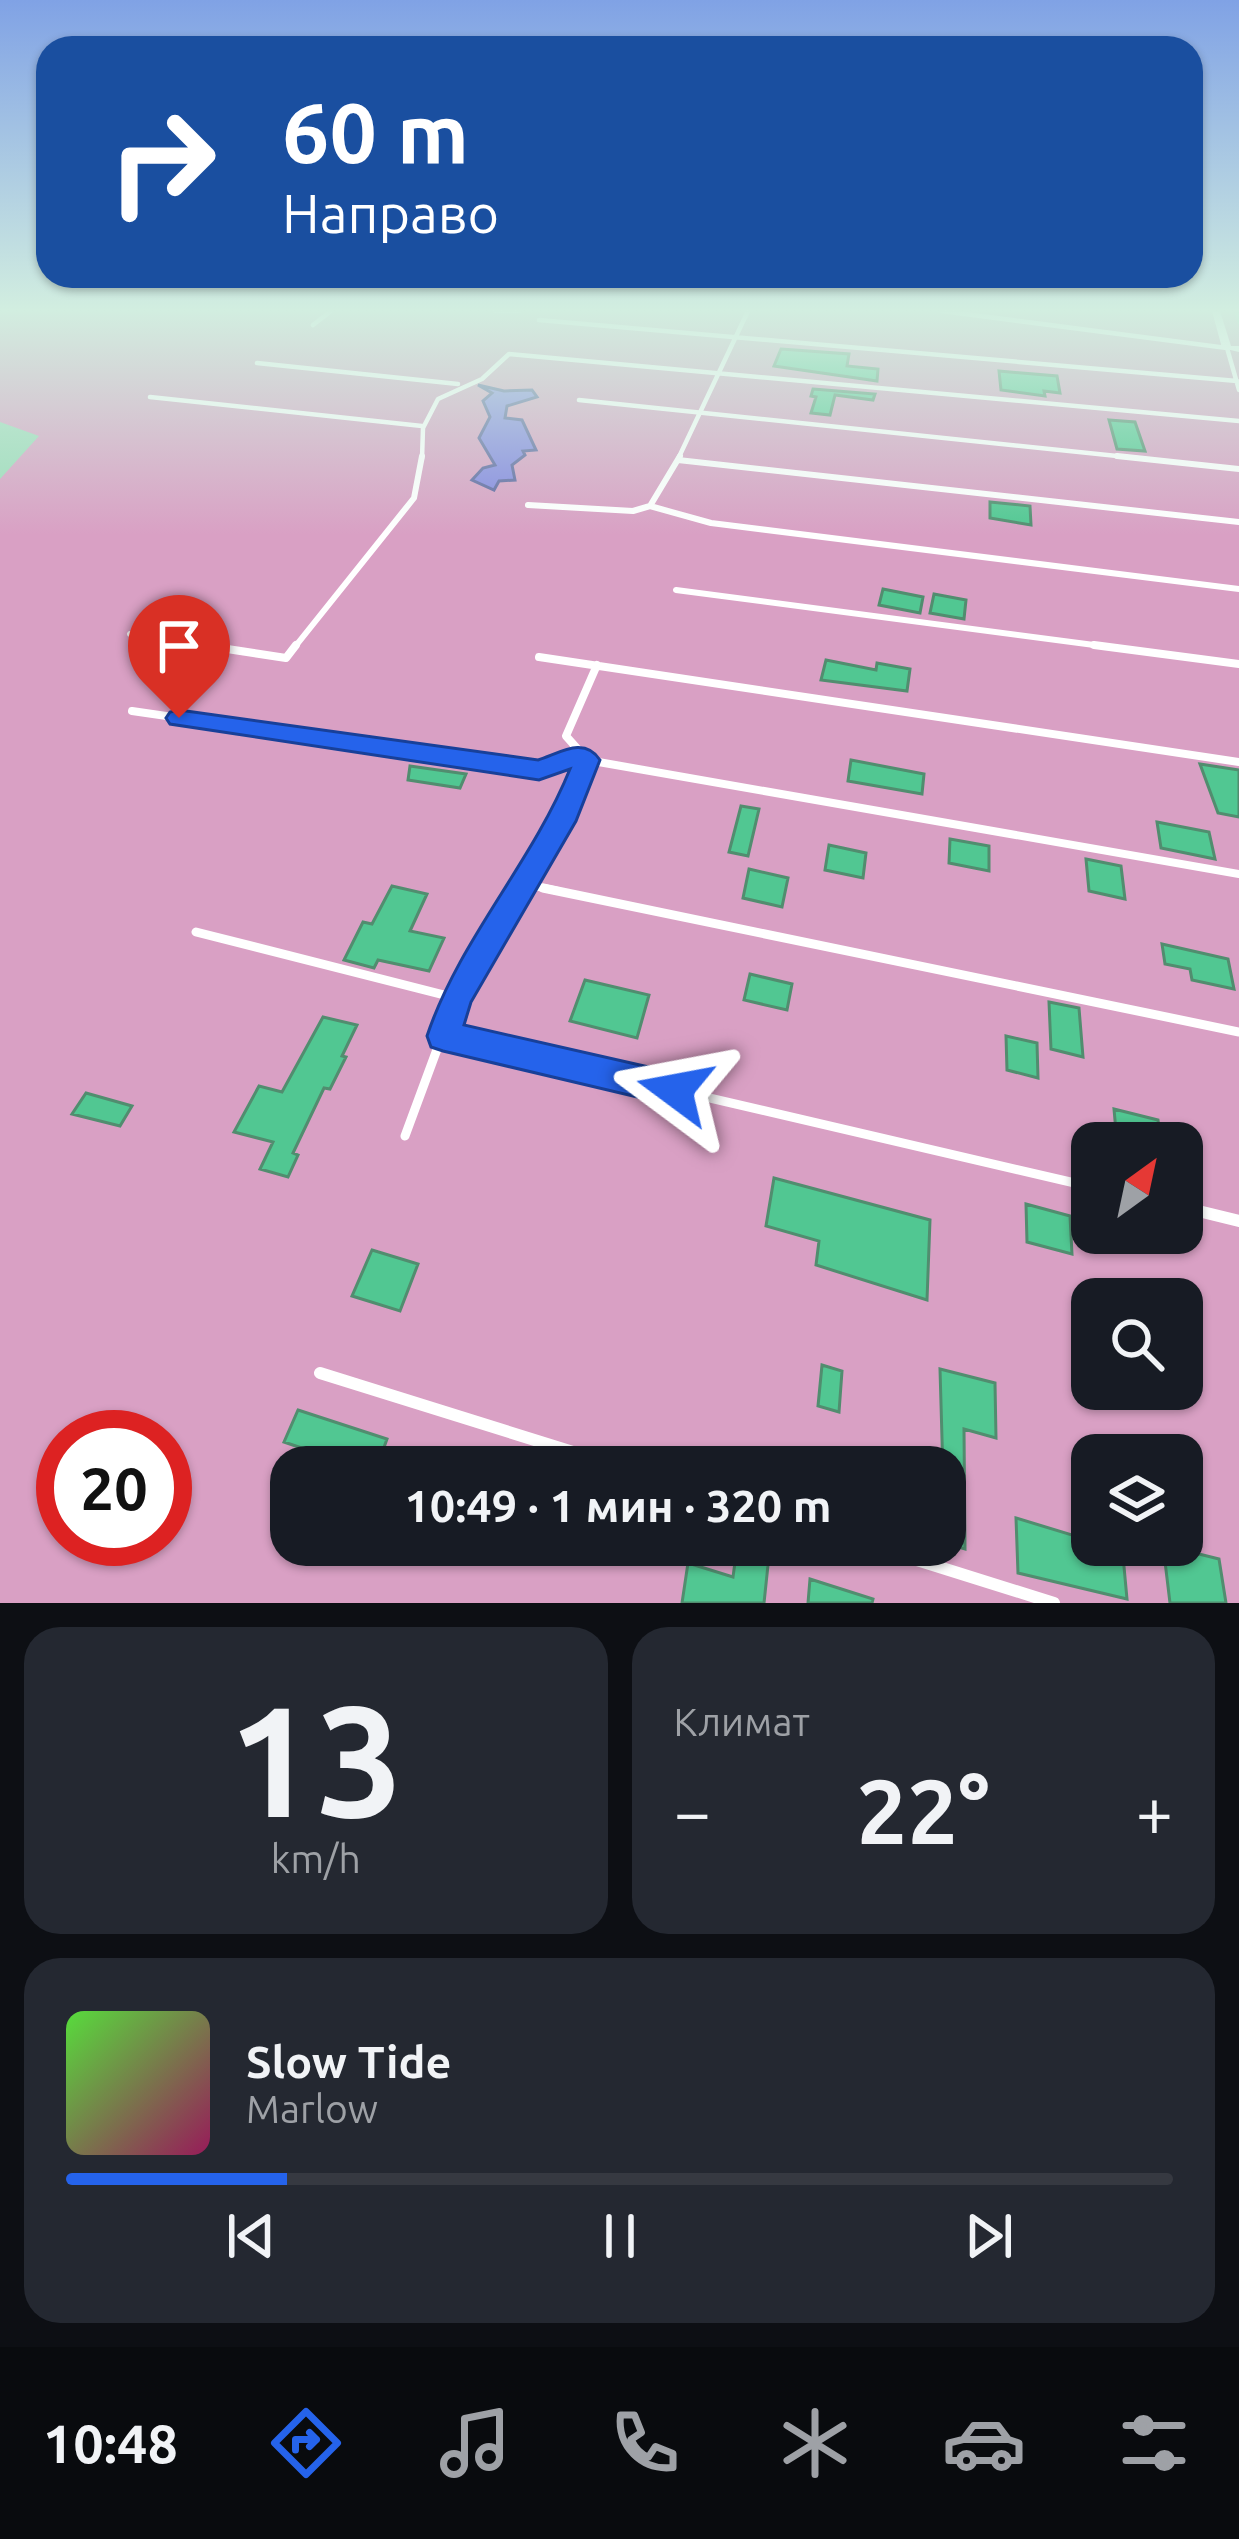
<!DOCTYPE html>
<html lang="ru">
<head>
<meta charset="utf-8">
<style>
  :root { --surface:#171b24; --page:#242831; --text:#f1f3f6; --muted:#9ea1a6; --line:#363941; --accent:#2563eb }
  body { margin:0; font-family:Ubuntu,sans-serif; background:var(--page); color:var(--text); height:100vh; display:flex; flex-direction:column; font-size:45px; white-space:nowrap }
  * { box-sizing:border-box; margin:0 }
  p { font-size:39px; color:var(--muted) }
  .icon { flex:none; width:66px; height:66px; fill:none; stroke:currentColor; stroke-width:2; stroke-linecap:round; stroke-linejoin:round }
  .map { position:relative; height:1603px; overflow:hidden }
  .details { display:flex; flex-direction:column; gap:24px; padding:24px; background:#0d0f14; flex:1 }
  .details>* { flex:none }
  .hud { position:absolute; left:36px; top:36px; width:1167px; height:252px; border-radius:36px; box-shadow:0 3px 9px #0004; background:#1a4fa0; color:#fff; overflow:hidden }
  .needle { width:78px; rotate:33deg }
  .fabs { position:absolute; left:1071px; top:1122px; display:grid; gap:24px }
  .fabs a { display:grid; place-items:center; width:132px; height:132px; border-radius:24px; background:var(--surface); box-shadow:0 3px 9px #0004; font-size:60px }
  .speed { position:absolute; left:36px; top:1410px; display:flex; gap:24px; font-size:60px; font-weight:700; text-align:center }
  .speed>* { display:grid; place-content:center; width:156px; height:156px; border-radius:50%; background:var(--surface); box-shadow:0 3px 9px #0004; line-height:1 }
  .speed .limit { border:18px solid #d22; background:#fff; color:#111 }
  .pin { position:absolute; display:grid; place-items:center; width:102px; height:102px; color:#fff; margin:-123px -51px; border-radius:50% 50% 50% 0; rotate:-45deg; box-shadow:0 0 12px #0007 }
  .pin .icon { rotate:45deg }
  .me { position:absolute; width:132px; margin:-66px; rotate:283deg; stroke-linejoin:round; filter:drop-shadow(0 0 9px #0008) }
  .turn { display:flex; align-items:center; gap:42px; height:252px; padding:0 48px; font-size:54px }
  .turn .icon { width:156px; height:156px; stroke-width:2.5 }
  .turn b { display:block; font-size:84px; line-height:102px }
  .big { font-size:90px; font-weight:600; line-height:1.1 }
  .details .card { flex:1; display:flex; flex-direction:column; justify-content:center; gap:18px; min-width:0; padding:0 42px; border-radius:36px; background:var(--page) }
  .details .dial { align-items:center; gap:0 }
  .dial b { font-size:156px; line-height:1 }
  .song { display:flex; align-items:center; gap:36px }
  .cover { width:144px; height:144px; border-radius:18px; background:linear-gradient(135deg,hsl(110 70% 55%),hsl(330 70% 35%)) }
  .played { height:12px; border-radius:6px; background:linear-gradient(90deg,var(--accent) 20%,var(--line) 20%) }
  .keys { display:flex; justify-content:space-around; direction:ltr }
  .heat { display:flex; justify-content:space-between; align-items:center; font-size:66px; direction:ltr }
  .details .tiles { flex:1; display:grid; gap:24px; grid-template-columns:1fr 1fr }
  .card:last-child { grid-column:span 2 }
  .trip { position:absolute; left:270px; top:1446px; width:696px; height:120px; border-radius:36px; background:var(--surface); box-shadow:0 3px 9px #0004; font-weight:600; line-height:120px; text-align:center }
  .tabs { display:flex; height:192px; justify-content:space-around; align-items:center; background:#090b0e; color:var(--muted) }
  .tabs .icon { width:84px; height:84px }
  .tabs .on { color:var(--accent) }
  .tabs b { font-size:54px; color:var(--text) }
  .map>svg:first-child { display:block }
  .green { fill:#d9a0c4; fill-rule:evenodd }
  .water { fill:#8486e0; stroke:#5d65a0; stroke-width:3 }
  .building { fill:#51c792; stroke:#518d6f; stroke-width:3 }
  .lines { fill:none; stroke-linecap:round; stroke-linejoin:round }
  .lane-far4 { stroke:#fff; stroke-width:4.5 }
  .lane-far3 { stroke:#fff; stroke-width:6 }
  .lane-far2 { stroke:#fff; stroke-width:8 }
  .lane-far1 { stroke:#fff; stroke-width:9 }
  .lane { stroke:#fff; stroke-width:12 }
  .street { fill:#fff; fill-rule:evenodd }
  .route { fill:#2563eb; stroke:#184099; stroke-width:3 }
</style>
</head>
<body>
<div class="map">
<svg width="1239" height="1603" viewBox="0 0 1239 1603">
  <rect width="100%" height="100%" fill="#9cdab9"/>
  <path class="green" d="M 0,311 L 1234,311 L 1239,326 L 1239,1603 L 0,1603 L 0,479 L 39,436 L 0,422 ZM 1092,1143 L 1182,1143 L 1182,1233 L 1092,1233 ZM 1092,1299 L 1182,1299 L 1182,1389 L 1092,1389 ZM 63,1437 L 165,1437 L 165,1539 L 63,1539 ZM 1092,1455 L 1182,1455 L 1182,1545 L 1092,1545 ZM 291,1467 L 945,1467 L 945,1545 L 291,1545 Z"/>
  <path class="water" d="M 478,385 L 504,391 L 532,390 L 537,397 L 507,406 L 505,418 L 522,420 L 536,450 L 523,451 L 525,455 L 512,465 L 515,480 L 499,481 L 494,490 L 472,480 L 483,468 L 495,465 L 479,438 L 490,417 L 483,401 L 492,393 Z"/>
  <path class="building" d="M 781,349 L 849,354 L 847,366 L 878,369 L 877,381 L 774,366 Z
    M 999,371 L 1057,376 L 1060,393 L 1044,391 L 1045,396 L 1001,390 Z
    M 813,389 L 875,394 L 873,400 L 835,395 L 830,415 L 811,413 L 816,397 L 811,396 Z
    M 1109,420 L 1135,422 L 1145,451 L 1117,449 Z
    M 990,502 L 1030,506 L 1031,525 L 990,518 Z
    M 883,589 L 923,597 L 920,613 L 879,605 Z
    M 934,594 L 966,600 L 964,619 L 930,613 Z
    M 826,660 L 876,670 L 877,663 L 910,669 L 907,691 L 821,680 Z
    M 851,760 L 924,774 L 922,794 L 848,781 Z
    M 1200,764 L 1239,770 L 1239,817 L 1218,813 Z
    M 410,766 L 466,774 L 460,788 L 408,780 Z
    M 741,806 L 759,809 L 748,856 L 729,852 Z
    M 1157,822 L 1209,832 L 1215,859 L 1161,848 Z
    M 950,839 L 989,846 L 989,871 L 949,863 Z
    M 829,845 L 866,853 L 863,878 L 825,870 Z
    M 1086,859 L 1121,866 L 1125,899 L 1089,891 Z
    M 749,869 L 788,878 L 782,907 L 743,898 Z
    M 392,886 L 427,894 L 410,931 L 444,938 L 429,971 L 378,960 L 374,968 L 344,960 L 363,922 L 372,924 Z
    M 1162,944 L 1228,959 L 1234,989 L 1192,980 L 1190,969 L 1165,964 Z
    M 750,974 L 792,984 L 787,1010 L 744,1000 Z
    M 585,980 L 649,995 L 637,1038 L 570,1021 Z
    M 1049,1002 L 1079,1008 L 1083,1057 L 1051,1049 Z
    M 323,1017 L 357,1025 L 342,1056 L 346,1057 L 330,1089 L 324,1088 L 293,1153 L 298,1155 L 288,1177 L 260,1169 L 273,1142 L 234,1132 L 259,1086 L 282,1092 Z
    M 1006,1036 L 1037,1043 L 1038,1078 L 1007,1070 Z
    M 86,1093 L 132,1106 L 120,1126 L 72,1114 Z
    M 1114,1109 L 1158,1120 L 1161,1143 L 1117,1143 Z
    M 774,1178 L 930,1220 L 927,1300 L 816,1265 L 819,1241 L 766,1226 Z
    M 1026,1204 L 1070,1216 L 1072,1254 L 1027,1242 Z
    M 372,1250 L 418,1264 L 400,1311 L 352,1296 Z
    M 822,1365 L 842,1371 L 839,1412 L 818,1406 Z
    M 940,1369 L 995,1383 L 996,1438 L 964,1429 L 965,1549 L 945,1543 Z
    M 298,1410 L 387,1439 L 377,1467 L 341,1467 L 343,1462 L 284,1442 Z
    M 1016,1518 L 1092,1541 L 1092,1545 L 1122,1545 L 1127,1599 L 1018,1573 Z
    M 1163,1545 L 1219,1559 L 1226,1603 L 1170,1603 Z
    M 736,1555 L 768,1565 L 764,1603 L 682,1603 L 688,1563 L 733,1577 Z
    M 810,1579 L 873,1599 L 872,1603 L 808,1603 Z"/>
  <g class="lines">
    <path class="lane-far4" d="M 495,311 L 519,311
      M 942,311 L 1227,348 L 1239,390
      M 539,320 L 1237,381
      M 313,325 L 331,311
      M 257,363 L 458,384
      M 150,397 L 422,426
      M 579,400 L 1146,459
      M 422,459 L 423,428 L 438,399 L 482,379 L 509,354 L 1239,421
      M 678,459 L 748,311"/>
    <path class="lane-far3" d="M 1117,456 L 1239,469
      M 678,460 L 1239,522
      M 528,505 L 633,511 L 650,506 L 711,523 L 1239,589
      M 650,506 L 680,456
      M 676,590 L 1117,648
      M 130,634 L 221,648
      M 294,648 L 414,498 L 422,456"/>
    <path class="lane-far2" d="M 201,645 L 286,658 L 296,645
      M 1094,645 L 1239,664
      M 539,657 L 1239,762
      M 132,711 L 539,770 L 582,754
      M 582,754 L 566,736 L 597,665
      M 525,884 L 558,891
      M 521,891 L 563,821 L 587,760 L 1239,874"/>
    <path class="lane-far1" d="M 543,888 L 1239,1032
      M 196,932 L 456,998 L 523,888
      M 443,1036 L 1092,1187
      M 405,1136 L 456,998"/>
    <path class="lane" d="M 1182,1207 L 1239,1221
      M 320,1373 L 621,1467
      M 869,1545 L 1054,1603"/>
    <path class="street" d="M 1212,311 L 1220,311 L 1231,346 L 1239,346 L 1239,352 L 1222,348 Z"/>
  </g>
  <linearGradient id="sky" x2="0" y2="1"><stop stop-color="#80a2e5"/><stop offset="0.58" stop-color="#d2eee0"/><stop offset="1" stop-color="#d2eee0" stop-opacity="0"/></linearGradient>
  <rect width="1239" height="535" fill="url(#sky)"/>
  <path class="route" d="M 179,710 L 538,760 C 560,753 584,736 600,760 L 576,821 L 471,1002 L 464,1025 L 675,1073 L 687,1078 L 693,1090 L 687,1101 L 675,1106 L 443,1051 L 431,1047 L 427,1036 C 459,940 532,863 570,769 L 539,780 L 170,724 L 166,718 L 170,712 Z"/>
</svg>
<div class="fabs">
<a><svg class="needle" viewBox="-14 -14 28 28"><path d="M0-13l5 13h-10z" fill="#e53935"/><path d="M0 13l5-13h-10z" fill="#9ea1a6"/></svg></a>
<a><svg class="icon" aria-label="search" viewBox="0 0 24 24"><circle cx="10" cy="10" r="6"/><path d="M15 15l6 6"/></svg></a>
<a><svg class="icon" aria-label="layers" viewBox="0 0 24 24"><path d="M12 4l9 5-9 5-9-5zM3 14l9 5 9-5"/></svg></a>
</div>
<div class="speed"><div class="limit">20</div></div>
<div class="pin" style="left:179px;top:718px;background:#d93025"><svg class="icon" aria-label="arrive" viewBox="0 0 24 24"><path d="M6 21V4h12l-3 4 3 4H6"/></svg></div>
<svg class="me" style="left:675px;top:1090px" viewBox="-20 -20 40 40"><path d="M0-17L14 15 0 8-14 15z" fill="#2563eb" stroke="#fff" stroke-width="4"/></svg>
<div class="trip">10:49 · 1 мин · 320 m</div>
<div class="hud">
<div class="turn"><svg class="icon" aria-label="right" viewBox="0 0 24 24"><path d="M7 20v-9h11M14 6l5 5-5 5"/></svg><div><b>60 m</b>Направо</div></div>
</div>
</div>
<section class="details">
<div class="tiles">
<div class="card dial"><b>13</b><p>km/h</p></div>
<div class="card"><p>Климат</p>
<div class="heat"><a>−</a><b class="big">22°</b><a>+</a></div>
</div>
<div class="card">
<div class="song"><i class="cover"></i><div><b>Slow Tide</b><p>Marlow</p></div></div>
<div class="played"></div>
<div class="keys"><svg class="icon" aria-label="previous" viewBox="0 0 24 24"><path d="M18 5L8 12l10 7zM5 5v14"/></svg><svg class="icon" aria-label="pause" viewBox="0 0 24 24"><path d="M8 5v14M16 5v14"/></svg><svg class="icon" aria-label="next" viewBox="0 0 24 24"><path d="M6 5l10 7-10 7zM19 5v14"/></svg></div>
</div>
</div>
</section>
<nav class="tabs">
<b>10:48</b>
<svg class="icon on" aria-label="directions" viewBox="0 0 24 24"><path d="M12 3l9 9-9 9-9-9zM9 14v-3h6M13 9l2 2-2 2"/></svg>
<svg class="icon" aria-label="music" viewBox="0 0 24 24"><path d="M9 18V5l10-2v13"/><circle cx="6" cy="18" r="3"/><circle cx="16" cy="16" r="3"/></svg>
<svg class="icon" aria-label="phone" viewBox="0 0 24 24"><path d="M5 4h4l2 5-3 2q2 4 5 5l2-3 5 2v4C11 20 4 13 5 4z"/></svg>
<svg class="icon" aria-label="climate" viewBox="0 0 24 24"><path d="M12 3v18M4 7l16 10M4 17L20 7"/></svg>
<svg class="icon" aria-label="car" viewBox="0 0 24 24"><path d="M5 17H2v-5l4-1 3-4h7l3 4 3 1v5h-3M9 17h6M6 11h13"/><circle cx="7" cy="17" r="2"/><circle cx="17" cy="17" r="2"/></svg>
<svg class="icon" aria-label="filters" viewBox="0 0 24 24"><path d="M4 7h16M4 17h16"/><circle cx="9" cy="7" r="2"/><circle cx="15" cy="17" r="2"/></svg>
</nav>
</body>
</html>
